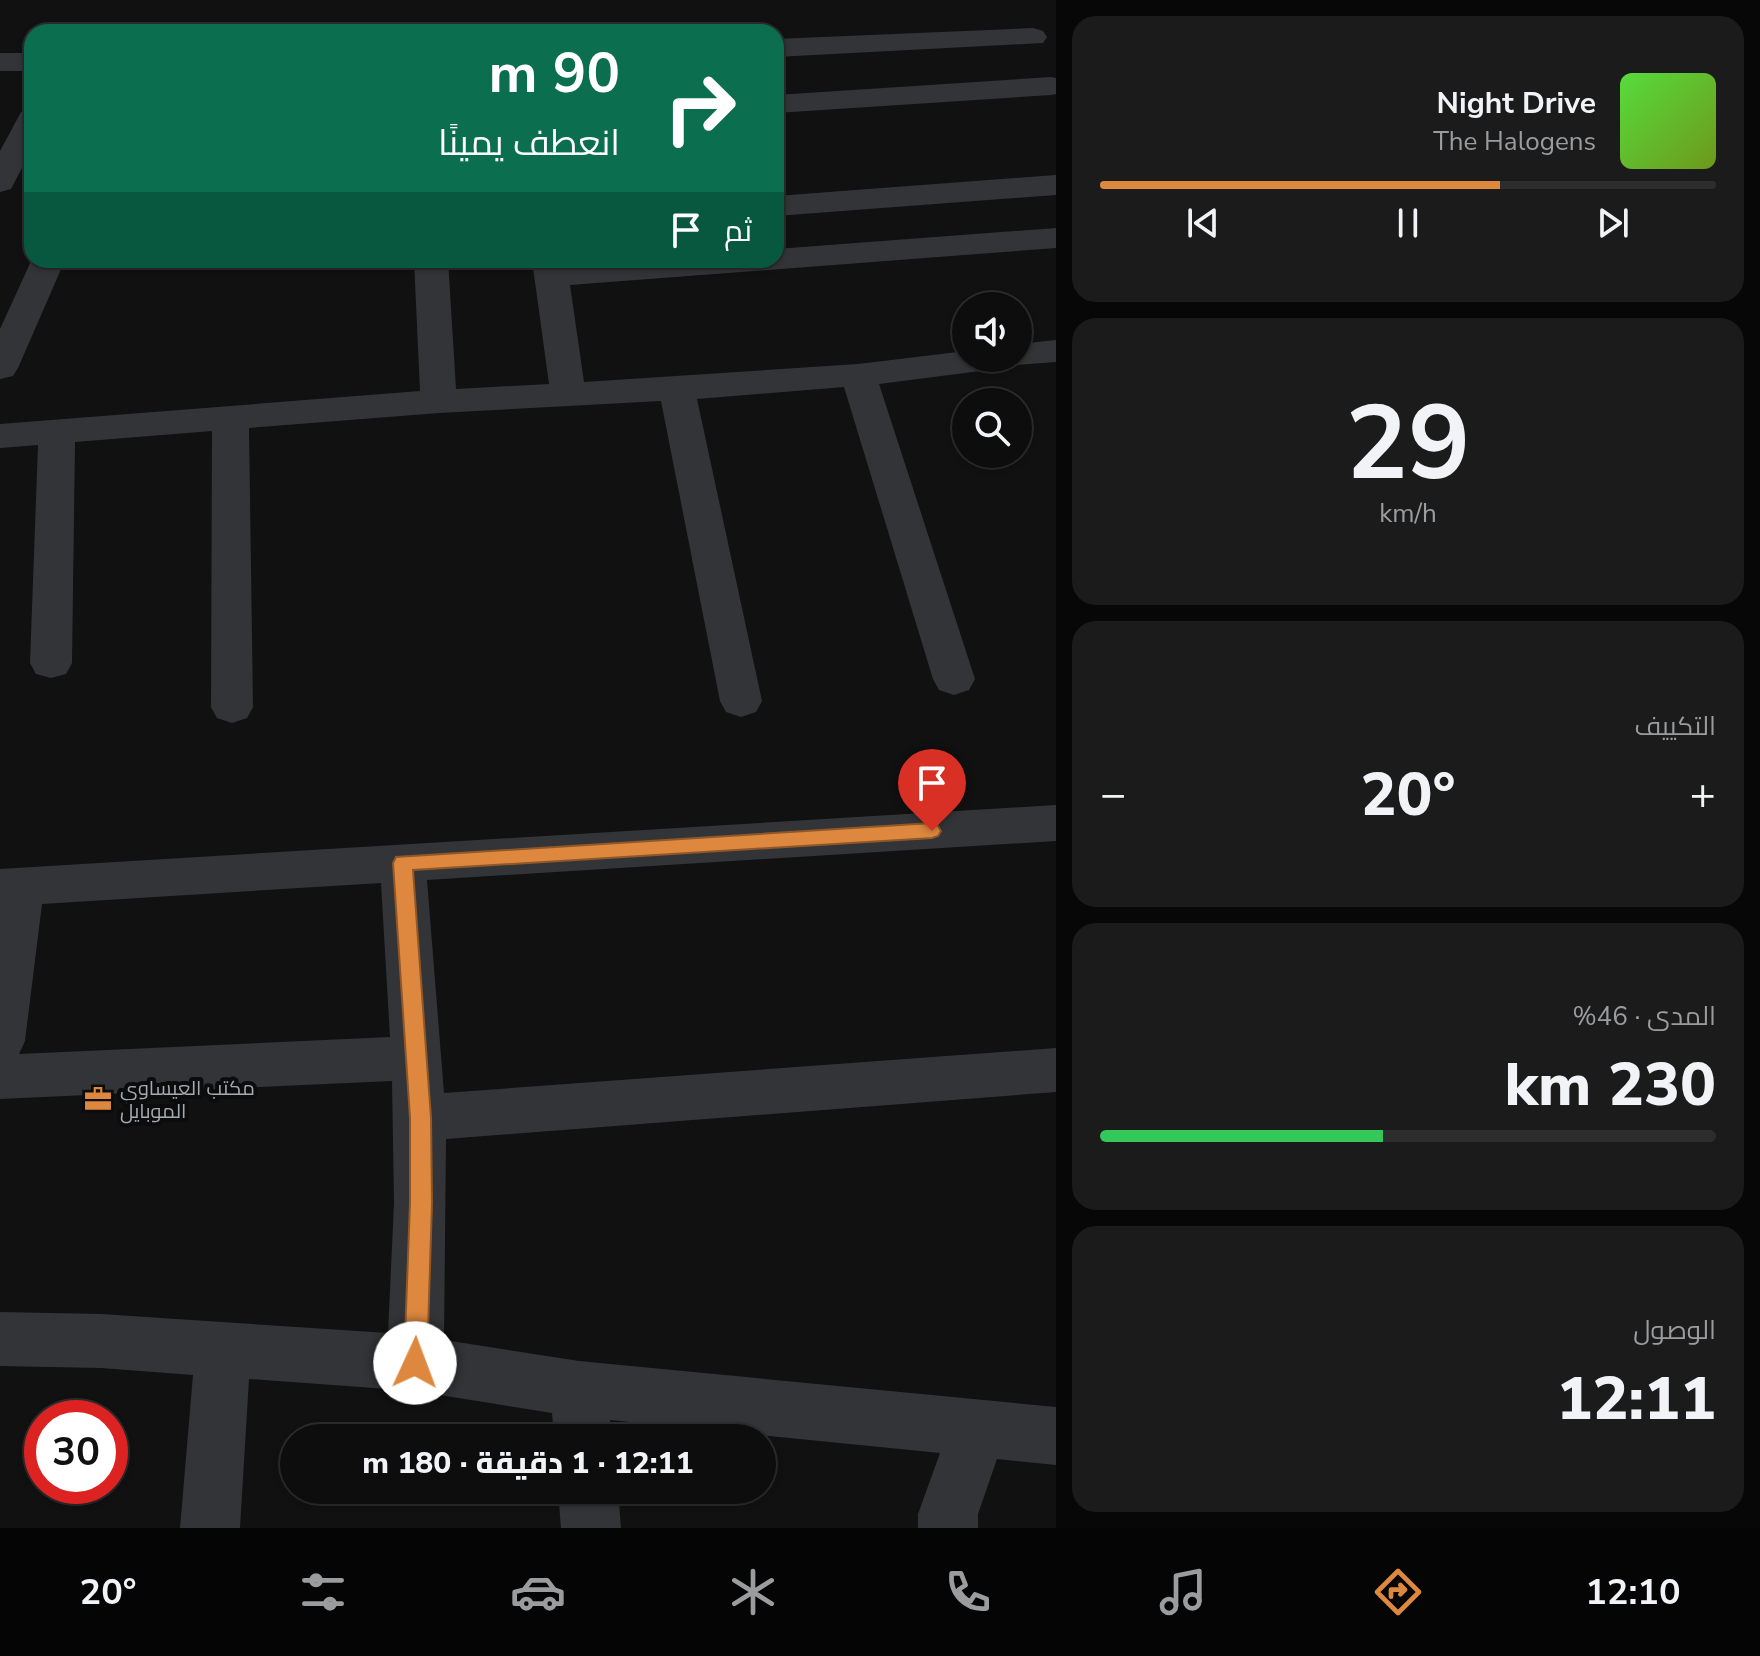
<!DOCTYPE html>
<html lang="ar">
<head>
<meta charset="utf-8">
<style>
  :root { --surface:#0d0d0e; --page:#1b1b1c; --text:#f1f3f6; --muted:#9a9c9e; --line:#2d2d2e; --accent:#dd883e }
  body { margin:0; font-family:"Nunito Sans",Cairo,sans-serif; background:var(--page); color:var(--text); direction:rtl; height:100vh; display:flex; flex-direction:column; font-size:30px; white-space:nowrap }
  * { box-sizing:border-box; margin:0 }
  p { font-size:26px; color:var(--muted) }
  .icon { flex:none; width:44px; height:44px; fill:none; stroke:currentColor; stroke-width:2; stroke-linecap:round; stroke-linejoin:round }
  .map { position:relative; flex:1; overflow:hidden; direction:ltr }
  .side { display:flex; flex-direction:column; gap:16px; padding:16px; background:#070708; width:704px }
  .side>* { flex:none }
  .top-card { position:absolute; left:24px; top:24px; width:760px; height:244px; border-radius:24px; box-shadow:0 2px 6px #0004,0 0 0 2px var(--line); direction:rtl; background:#0b6e4f; color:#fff; overflow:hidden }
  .buttons { position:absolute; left:952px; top:292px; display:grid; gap:16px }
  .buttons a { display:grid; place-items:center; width:80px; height:80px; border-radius:50%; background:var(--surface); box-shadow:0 2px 6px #0004,0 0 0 2px var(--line); font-size:40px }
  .speed { position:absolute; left:24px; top:1400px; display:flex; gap:16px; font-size:40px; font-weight:700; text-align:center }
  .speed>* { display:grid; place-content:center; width:104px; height:104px; border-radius:50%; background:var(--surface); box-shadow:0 2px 6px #0004,0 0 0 2px var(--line); line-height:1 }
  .speed .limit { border:12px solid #d22; background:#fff; color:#111 }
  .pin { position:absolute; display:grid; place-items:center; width:68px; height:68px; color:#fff; margin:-82px -34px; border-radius:50% 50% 50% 0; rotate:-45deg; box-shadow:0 0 8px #0007 }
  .pin .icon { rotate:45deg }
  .me { position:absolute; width:88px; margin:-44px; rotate:2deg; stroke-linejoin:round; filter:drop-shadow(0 0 6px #0008) }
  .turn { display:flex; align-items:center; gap:28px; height:168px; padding:0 32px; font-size:36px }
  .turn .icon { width:104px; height:104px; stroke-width:2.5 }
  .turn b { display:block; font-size:56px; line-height:68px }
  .then { display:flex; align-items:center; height:76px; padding:0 32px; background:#0003; gap:16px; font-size:30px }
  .big { font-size:60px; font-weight:800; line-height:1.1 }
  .side .widget { flex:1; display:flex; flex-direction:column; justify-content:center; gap:12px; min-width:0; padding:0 28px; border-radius:24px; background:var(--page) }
  .side .dial { align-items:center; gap:0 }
  .dial b { font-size:104px; line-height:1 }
  .song { display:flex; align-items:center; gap:24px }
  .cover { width:96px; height:96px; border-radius:12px; background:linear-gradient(135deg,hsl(110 70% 55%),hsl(80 70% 35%)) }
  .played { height:8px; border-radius:4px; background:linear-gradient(90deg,var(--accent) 65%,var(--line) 65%) }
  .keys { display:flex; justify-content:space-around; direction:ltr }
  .heat { display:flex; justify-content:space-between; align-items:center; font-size:44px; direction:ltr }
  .charge { height:12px; border-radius:6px; background:linear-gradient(90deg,#34c759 46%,var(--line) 0) }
  .trip { position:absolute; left:280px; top:1424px; width:496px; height:80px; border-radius:40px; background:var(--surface); box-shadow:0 2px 6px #0004,0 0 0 2px var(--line); font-weight:800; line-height:80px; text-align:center; direction:rtl }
  .dock { display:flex; height:128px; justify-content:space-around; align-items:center; background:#050506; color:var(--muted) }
  .dock .icon { width:56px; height:56px }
  .dock .active { color:var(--accent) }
  .dock b { font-size:36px; color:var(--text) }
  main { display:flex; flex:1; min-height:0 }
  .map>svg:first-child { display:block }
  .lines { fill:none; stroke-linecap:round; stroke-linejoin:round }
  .minor { fill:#333437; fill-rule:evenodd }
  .route { fill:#dd883e; stroke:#905828; stroke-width:2 }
  .labels { text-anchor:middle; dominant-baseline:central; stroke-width:8; stroke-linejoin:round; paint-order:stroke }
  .poi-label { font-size:20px; fill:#a4abb2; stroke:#0c0c0d; text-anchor:start }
</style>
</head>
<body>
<main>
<section class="side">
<div class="widget">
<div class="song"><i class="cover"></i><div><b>Night Drive</b><p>The Halogens</p></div></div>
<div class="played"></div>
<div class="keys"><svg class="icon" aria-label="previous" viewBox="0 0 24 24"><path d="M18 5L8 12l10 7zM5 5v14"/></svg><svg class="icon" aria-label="pause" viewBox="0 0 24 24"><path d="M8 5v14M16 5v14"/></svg><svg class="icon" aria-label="next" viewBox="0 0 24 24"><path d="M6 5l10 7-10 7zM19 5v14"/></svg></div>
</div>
<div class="widget dial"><b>29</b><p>km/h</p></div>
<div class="widget"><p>التكييف</p>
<div class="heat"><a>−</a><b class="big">20°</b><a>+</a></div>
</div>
<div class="widget"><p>المدى · 46%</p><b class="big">230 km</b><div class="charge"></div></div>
<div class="widget"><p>الوصول</p><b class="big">12:11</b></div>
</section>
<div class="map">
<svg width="1056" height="1528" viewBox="0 0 1056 1528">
  <rect width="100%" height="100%" fill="#111112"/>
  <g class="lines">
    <path class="minor" d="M 1033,28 L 1043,31 L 1047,37 L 1043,43 L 776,57 L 776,39 Z
      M 0,53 L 32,53 L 32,71 L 0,71 Z
      M 1051,77 L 1056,78 L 1056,94 L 1051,95 L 776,113 L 776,95 Z
      M 32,109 L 32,149 L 11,189 L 0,192 L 0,151 L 21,112 Z
      M 1056,175 L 1056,195 L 776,216 L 776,196 Z
      M 1056,228 L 1056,248 L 570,285 L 584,382 L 858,364 L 966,351 L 966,358 L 1018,358 L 1018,344 L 1056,340 L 1056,362 C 1035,364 1015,364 996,369 L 879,384 L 975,679 L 969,690 L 954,695 L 939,690 L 933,679 L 844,387 L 697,399 L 762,701 L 756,712 L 741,717 L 726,712 L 720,701 L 661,401 L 439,413 L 249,428 L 253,707 L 247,718 L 232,723 L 217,718 L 211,707 L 212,431 L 75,442 L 72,663 L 66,674 L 51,678 L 36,674 L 30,663 L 38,445 L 0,448 L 0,424 L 420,391 L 414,260 L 448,260 L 456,389 L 549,384 L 532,260 L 566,260 L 566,265 L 630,260 L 776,260 L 776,249 Z
      M 32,259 L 65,260 L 18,368 L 13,376 L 0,379 L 0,329 Z
      M 1056,805 L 1056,841 L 427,880 L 444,1093 L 1056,1048 L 1056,1092 L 446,1139 L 444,1340 L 579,1361 L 1056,1407 L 1056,1465 L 997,1459 L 978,1514 L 978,1528 L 918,1528 L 918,1514 L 940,1453 L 610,1420 L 612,1438 L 554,1438 L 552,1413 L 415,1391 L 249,1379 L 240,1528 L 180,1528 L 193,1375 L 101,1368 L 0,1366 L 0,1312 L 101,1314 L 388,1333 L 394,1203 L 392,1081 L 0,1099 L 0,869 ZM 381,883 L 390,1037 L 19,1054 L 25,1041 L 42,904 Z
      M 558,1490 L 618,1490 L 621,1528 L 561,1528 Z"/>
  </g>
  <path class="route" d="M 932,823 L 938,826 L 941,831 L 938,836 L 932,838 L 413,870 L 431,1118 L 432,1203 L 427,1363 L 424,1371 L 415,1374 L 407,1371 L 404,1363 L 410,1203 L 410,1118 L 393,863 L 396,857 Z"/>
  <defs>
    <g id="office-bare" transform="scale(2.16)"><path d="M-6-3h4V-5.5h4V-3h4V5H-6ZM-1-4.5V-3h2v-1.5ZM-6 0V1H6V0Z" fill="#dd883e" stroke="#0c0c0d" stroke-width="2.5" paint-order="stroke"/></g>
  </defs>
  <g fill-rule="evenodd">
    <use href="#office-bare" x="98" y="1099"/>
  </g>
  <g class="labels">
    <g class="poi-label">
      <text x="120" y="1088">مكتب العيساوي<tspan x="120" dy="23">الموبايل</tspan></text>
    </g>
  </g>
</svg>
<div class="buttons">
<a><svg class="icon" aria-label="sound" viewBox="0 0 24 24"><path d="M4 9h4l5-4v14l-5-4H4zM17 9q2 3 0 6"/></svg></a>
<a><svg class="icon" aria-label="search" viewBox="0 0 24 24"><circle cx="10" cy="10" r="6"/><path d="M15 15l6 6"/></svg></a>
</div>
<div class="speed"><div class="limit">30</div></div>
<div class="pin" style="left:932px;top:831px;background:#d93025"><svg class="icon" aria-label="arrive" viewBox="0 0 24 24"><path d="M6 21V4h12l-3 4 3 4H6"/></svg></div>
<svg class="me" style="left:415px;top:1363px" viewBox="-20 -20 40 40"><circle r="19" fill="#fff"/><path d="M0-13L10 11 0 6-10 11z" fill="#dd883e"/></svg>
<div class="trip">12:11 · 1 دقيقة · 180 m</div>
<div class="top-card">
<div class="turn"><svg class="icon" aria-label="right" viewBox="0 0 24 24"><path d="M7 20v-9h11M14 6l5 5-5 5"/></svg><div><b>90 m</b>انعطف يمينًا</div></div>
<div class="then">ثم<svg class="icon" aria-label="arrive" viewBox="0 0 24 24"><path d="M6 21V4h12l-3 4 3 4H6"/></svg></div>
</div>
</div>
</main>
<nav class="dock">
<b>12:10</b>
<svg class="icon active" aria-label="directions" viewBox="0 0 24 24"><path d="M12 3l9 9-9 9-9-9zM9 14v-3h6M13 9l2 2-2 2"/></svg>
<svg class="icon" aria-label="music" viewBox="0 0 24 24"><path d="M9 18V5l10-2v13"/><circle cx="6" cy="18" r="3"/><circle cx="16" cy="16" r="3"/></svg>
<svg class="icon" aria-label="phone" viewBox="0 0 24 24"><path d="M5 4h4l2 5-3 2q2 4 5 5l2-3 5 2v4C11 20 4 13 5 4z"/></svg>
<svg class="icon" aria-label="climate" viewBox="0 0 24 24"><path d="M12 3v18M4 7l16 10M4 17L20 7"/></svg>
<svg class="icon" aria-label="car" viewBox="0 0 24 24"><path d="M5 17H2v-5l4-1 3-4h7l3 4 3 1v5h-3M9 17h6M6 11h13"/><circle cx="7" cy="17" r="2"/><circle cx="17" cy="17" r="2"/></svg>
<svg class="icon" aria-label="filters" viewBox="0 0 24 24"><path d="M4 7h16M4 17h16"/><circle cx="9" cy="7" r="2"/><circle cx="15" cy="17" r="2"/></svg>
<b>20°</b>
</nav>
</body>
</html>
